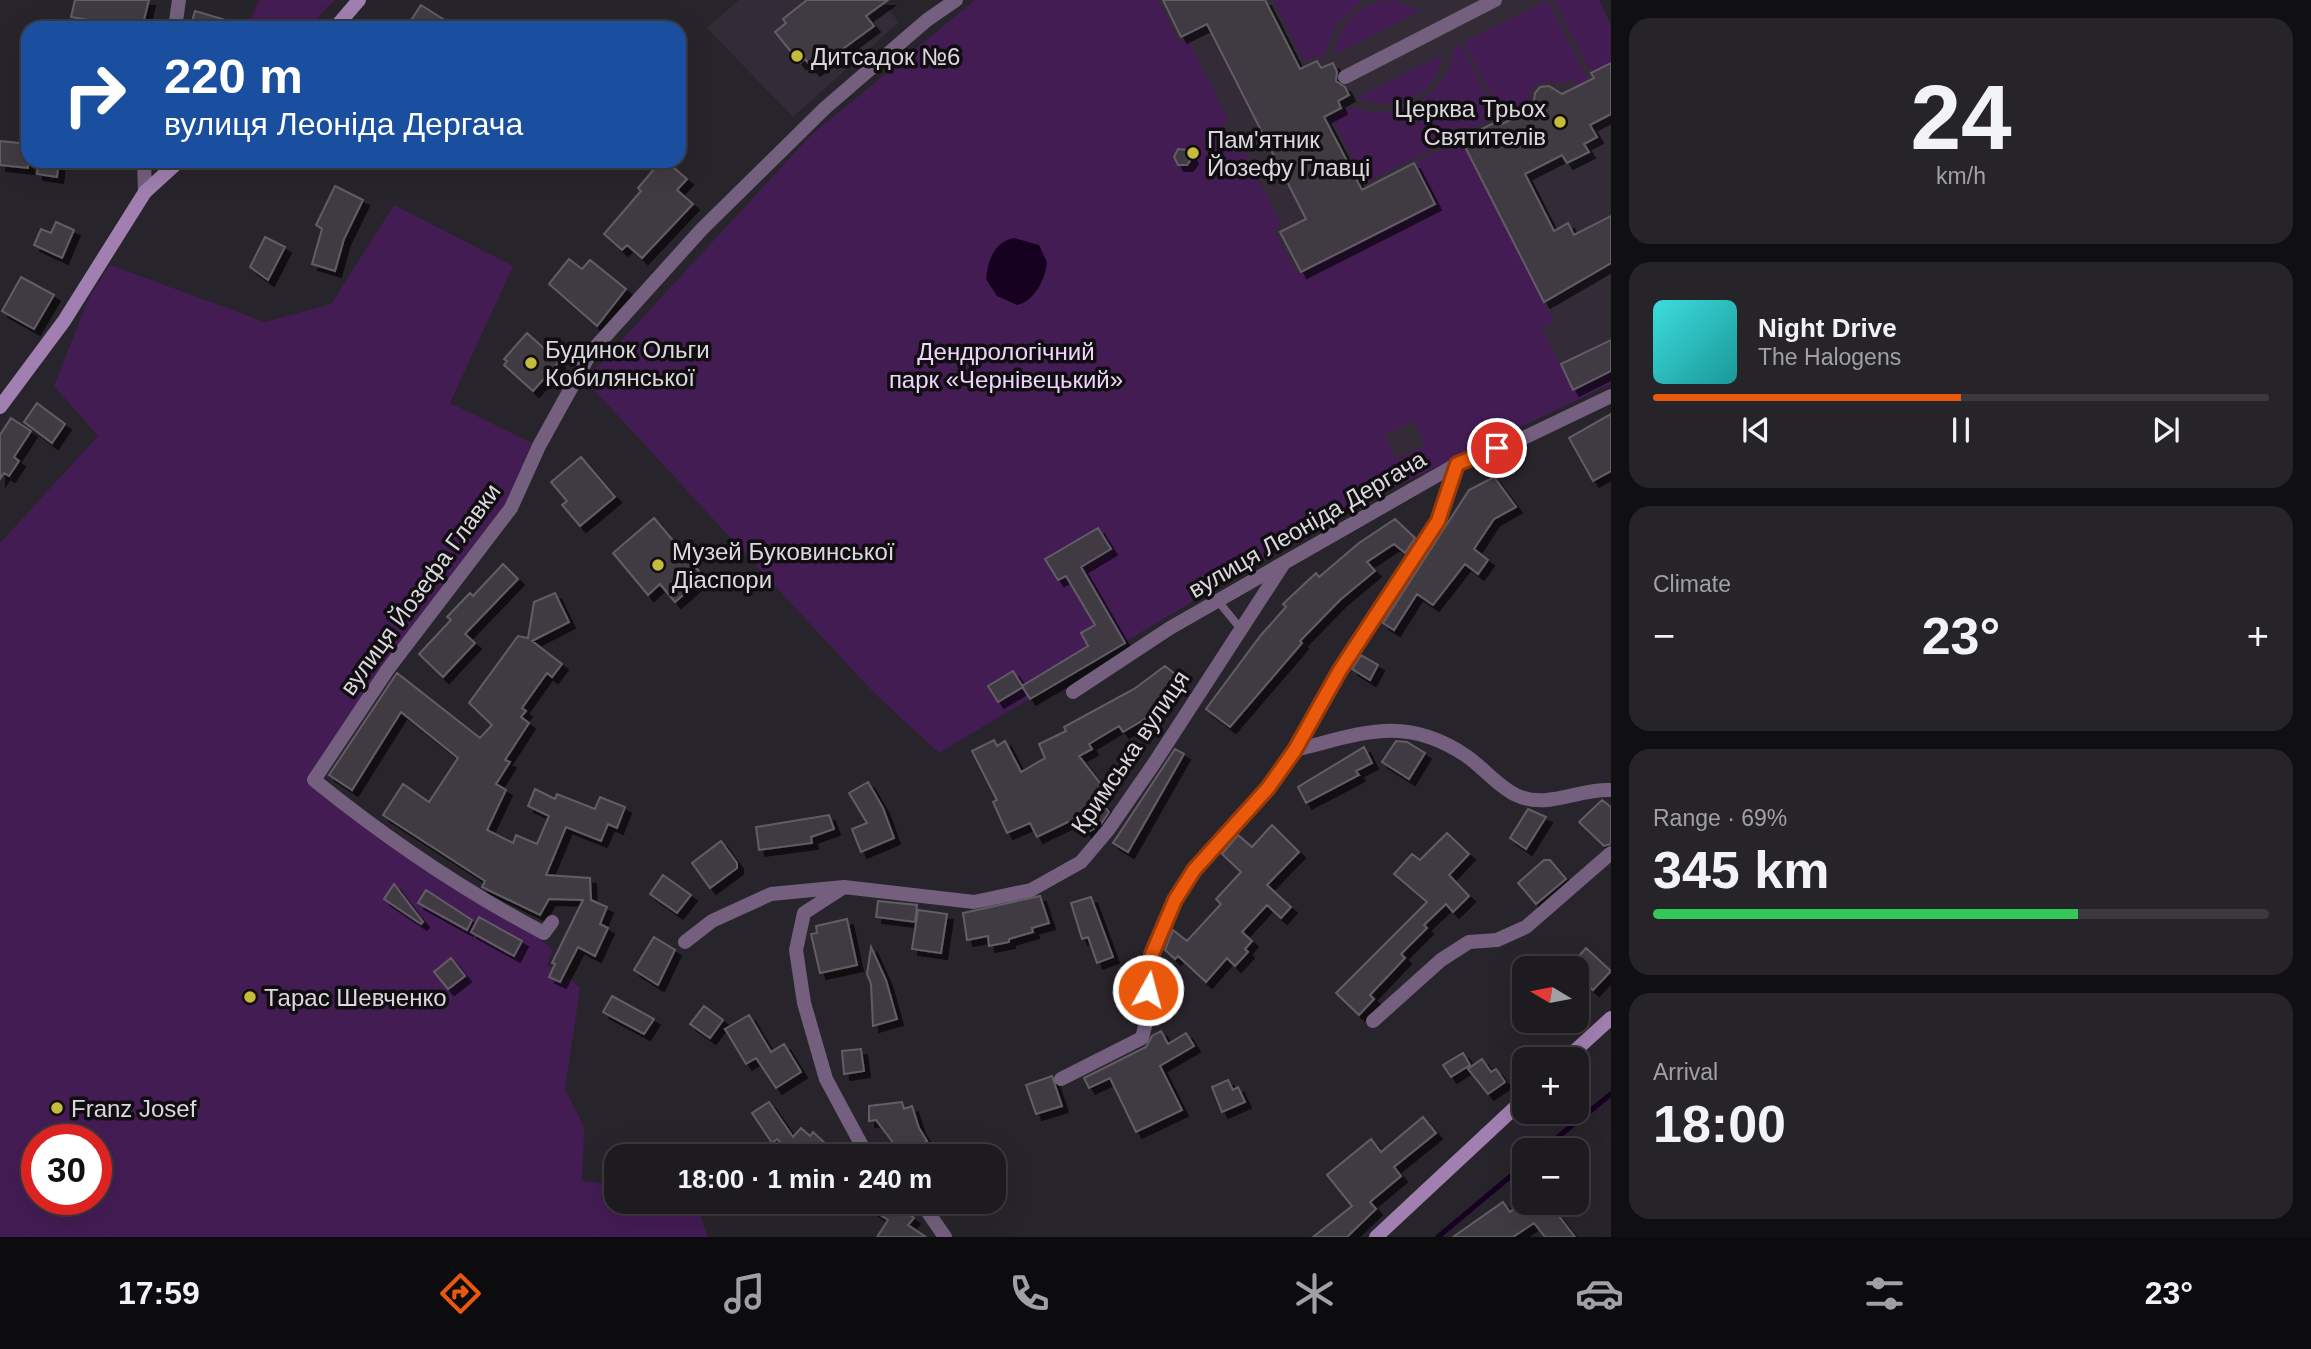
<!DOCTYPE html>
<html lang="en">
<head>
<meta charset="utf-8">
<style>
  :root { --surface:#1e1b20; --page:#262429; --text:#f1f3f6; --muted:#a1a1a5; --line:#3c393e; --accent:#ea580c }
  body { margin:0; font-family:Arial,sans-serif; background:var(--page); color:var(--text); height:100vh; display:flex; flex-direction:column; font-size:26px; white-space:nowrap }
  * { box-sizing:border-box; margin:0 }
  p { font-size:23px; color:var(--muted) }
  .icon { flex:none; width:38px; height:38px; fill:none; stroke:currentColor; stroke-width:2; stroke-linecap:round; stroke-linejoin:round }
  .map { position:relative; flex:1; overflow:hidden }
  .details { display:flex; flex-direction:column; gap:18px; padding:18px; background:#100f12; width:700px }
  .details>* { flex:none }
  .top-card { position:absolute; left:21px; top:21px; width:665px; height:147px; border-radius:21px; box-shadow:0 7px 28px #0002,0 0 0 2px var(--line); background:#1a4fa0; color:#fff; overflow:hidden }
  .needle { width:46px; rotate:280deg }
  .buttons { position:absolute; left:1512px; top:956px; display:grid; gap:14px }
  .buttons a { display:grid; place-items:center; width:77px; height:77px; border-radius:14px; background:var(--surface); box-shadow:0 7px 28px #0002,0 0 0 2px var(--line); font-size:35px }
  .speed { position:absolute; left:21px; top:1124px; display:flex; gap:14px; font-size:35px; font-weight:700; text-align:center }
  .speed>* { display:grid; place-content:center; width:91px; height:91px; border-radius:50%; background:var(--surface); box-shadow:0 7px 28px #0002,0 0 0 2px var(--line); line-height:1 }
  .speed .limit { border:10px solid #d22; background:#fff; color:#111 }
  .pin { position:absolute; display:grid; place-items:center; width:60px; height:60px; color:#fff; margin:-30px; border:4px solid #fff; border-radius:50%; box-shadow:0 2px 7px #0007 }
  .me { position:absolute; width:77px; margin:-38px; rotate:7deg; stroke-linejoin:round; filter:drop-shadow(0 0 5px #0008) }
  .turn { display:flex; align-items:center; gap:24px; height:147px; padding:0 28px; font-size:32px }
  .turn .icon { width:91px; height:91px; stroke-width:2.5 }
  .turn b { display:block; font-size:49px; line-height:60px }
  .big { font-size:52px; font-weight:700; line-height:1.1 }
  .details .card { flex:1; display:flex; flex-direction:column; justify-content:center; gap:10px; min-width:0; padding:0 24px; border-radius:21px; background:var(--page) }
  .details .dial { align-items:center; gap:0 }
  .dial b { font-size:91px; line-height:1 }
  .song { display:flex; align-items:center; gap:21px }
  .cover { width:84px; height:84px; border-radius:10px; background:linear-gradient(135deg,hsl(180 70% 55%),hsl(180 70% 35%)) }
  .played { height:7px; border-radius:4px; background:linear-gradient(90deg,var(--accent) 50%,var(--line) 50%) }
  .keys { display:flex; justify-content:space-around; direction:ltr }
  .heat { display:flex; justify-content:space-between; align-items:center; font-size:38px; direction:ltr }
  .charge { height:10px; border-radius:5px; background:linear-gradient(90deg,#34c759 69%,var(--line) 0) }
  .trip { position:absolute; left:604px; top:1144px; width:402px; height:70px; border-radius:21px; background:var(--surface); box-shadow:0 7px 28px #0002,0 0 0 2px var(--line); font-weight:700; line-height:70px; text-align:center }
  .menu { display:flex; height:112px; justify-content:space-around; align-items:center; background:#0c0b0d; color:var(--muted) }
  .menu .icon { width:49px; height:49px }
  .menu .active { color:var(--accent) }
  .menu b { font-size:32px; color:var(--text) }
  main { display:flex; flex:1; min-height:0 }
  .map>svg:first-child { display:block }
  .built { fill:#332c37 }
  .green { fill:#431c54; fill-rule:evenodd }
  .water { fill:#160120 }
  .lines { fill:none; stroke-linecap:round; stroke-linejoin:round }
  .stream { stroke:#160120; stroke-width:5 }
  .building { fill:#403b43; stroke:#625d65; stroke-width:2; filter:url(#shadow) }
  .lane { stroke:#74607e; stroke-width:8 }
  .street { stroke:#74607e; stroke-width:14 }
  .secondary { stroke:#a180b1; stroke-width:14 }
  .route-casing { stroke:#983908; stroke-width:18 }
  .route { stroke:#ea580c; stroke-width:12 }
  .poi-dot { fill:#c6bc3c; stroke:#100e11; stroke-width:2.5 }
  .labels { text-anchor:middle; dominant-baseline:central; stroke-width:7; stroke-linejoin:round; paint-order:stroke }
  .poi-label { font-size:24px; fill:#dbd8dd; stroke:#100e11; text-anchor:start }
  .park-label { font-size:24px; fill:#eed4fb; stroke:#100e11 }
  .street-label { font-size:24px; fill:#dbd8dd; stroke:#100e11 }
</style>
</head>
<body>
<main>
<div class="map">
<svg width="1611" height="1237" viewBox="0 0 1611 1237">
  <defs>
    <filter id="shadow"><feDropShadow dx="6" dy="6" stdDeviation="0" flood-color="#0009"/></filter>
  </defs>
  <rect width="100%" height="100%" fill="#28242b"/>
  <path class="built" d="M 739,0 L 880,0 L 899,22 L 793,117 L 707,28 Z
    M 1158,0 L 1599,0 L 1611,25 L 1611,384 L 1407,480 L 1301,273 L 1297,275 L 1274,230 L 1282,226 L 1221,126 L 1228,118 L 1187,39 L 1179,43 Z"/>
  <path class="green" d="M 259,0 L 335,0 L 307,28 L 247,28 Z
    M 975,0 L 1158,0 L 1179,42 L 1188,39 L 1228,118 L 1222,127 L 1231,146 L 1242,145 L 1282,226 L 1274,230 L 1297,274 L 1435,204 L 1414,163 L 1461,139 L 1554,321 L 1542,328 L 1573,389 L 1611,371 L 1611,384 L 1344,511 L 939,753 L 873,692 L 585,380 L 811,135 ZM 1414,421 L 1425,445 L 1396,459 L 1385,435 Z
    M 1273,0 L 1362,0 L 1337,24 L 1322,60 L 1319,55 L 1304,62 Z
    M 1394,0 L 1420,11 L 1334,55 C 1338,23 1360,0 1394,0 Z
    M 1548,0 L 1592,87 L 1580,94 L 1573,79 L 1565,83 L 1542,82 L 1529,92 L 1529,106 L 1517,112 L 1523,123 L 1509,130 L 1464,42 Z
    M 1554,0 L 1599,0 L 1611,25 L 1611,63 L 1591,73 Z
    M 1461,44 L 1497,116 L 1365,183 L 1331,117 L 1347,109 L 1345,105 C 1391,125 1448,100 1454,48 Z
    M 1442,54 C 1437,99 1394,113 1356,98 Z
    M 394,205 L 513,266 L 450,403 L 532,443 L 506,503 L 384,664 L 306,782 C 360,825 409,860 468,896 C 495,914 531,927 553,951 L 547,965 L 566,975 L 580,988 L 565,1089 L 584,1127 L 582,1181 L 616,1185 L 616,1202 L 677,1202 L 700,1213 L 708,1237 L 0,1237 L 0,543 L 98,436 L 54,386 L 89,297 L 110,265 L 265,322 L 331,304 ZM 37,1139 L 96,1139 L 96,1199 L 37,1199 Z"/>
  <path class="water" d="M 1014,238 L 1039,245 L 1047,262 C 1045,279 1035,301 1017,305 L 997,296 L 986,279 C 988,260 994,242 1014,238 Z"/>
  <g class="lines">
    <path class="stream" d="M 1542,1150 L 1611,1094
      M 1438,1237 L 1524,1165"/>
  </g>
  <path class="building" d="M 75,0 L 149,0 L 142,28 L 105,28 L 107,23 L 71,17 Z
    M 807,0 L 888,0 L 866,16 L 874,26 L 814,70 L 805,59 L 800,63 L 775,32 L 786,23 L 783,19 Z
    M 1163,0 L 1265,0 L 1300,69 L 1317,61 L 1321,68 L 1333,63 L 1337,72 L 1336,81 L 1345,87 L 1349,95 L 1338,101 L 1341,108 L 1324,117 L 1362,190 L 1414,163 L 1435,204 L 1301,272 L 1280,232 L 1306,219 L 1207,24 L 1181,37 Z
    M 421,5 L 457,28 L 406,28 Z
    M 195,11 L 239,24 L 239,28 L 190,28 Z
    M 1611,63 L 1611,114 L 1590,125 L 1597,137 L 1584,144 L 1589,152 L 1567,163 L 1562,155 L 1525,174 L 1554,231 L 1568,223 L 1574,235 L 1611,216 L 1611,263 L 1544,302 L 1461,139 L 1498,121 L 1500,125 L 1533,109 L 1535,93 L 1540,87 L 1549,86 L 1562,94 L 1594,78 L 1591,73 Z
    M 0,141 L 28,144 L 28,168 L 0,165 Z
    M 1178,149 L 1188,150 L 1192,158 L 1187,165 L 1178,165 L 1174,157 Z
    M 39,161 L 59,161 L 57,177 L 37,174 Z
    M 661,161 L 666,161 L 687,179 L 677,190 L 693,204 L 642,258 L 627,245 L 622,250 L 604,234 L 641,191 L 638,188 Z
    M 335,186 L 363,200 L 344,239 L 335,271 L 312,264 L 322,229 L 316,225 Z
    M 56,222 L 74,230 L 62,258 L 34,245 L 41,229 L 51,233 Z
    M 265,237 L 285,247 L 268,280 L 250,267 Z
    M 569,259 L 582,269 L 590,260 L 626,289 L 597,326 L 549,284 Z
    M 21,277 L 54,295 L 34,329 L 2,311 Z
    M 527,333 L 559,362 L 533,391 L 504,365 L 507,361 L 504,359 Z
    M 1611,340 L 1611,371 L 1573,390 L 1561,364 Z
    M 37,403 L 65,424 L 52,443 L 24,422 Z
    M 1611,414 L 1611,471 L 1593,481 L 1569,438 Z
    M 11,418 L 31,431 L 14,457 L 19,461 L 9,476 L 4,473 L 0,479 L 0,435 Z
    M 581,457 L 615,497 L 580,526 L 562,505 L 567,501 L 551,482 Z
    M 1494,477 L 1516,507 L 1494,519 L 1474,549 L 1488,560 L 1478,574 L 1465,564 L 1433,605 L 1417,594 L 1394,630 L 1383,623 L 1469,490 Z
    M 654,518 L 704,577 L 675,602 L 660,584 L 648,595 L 613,553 Z
    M 1395,519 L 1415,538 L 1405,553 L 1394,544 L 1367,562 L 1375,571 L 1340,600 L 1300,641 L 1302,643 L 1230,727 L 1206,709 L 1261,635 L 1286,607 L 1283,604 L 1316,573 L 1319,577 L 1359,543 Z
    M 1098,528 L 1111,549 L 1081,567 L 1125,643 L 1030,699 L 1022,686 L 1088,646 L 1081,633 L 1095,625 L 1066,576 L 1058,580 L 1045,559 Z
    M 503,564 L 518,579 L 465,634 L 475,643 L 443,677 L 419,654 L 451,620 L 447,617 L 470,593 L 473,596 Z
    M 555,593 L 569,622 L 532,641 L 562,664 L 552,677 L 547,673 L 522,708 L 526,711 L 521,717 L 529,723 L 505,760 L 510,762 L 496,784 L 506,790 L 487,830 L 513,843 L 516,835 L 537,844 L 549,816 L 528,806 L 535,789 L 555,799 L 557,794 L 595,809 L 600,797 L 625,807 L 617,828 L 608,824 L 601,841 L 566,827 L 546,875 L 590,878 L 591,900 L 607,907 L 600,924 L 608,928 L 595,956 L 578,947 L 560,982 L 549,977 L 555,964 L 552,963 L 583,900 L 549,899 L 540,915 L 482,887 L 485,881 L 383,815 L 403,784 L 429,802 L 458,758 L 401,712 L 352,790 L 329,775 L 397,673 L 480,738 L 492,725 L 469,703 L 518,636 L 528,638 L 534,602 Z
    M 1361,655 L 1378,665 L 1370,680 L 1352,669 Z
    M 1165,666 L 1180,678 L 1145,719 L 1123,732 L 1119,726 L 1089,744 L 1092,749 L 1079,756 L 1107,792 L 1099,798 L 1109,812 L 1101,824 L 1087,833 L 1076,818 L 1037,837 L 1030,823 L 1007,833 L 993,802 L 997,800 L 972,751 L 994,740 L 997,746 L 1005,741 L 1021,772 L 1045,758 L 1039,744 L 1066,731 L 1064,727 L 1134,689 Z
    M 1013,671 L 1023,687 L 998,702 L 988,686 Z
    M 1396,741 L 1407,742 L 1425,753 L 1409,779 L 1382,762 Z
    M 1364,747 L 1372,763 L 1356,771 L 1359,775 L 1306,803 L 1298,787 Z
    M 1175,749 L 1184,754 L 1128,852 L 1113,843 Z
    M 868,782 L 883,808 L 894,838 L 861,852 L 852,829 L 867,823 L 849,793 Z
    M 1602,800 L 1611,807 L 1611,844 L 1604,846 L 1579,822 Z
    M 1528,809 L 1546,817 L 1526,849 L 1510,838 Z
    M 829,815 L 834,829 L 811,837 L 812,843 L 759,850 L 756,827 Z
    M 1272,825 L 1299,852 L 1267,885 L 1291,907 L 1281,918 L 1267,905 L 1242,932 L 1252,941 L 1245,949 L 1248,952 L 1235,966 L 1227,958 L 1206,982 L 1178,956 L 1175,959 L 1165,950 L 1173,930 L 1187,941 L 1221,904 L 1216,899 L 1241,872 L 1222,854 L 1238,835 L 1252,847 Z
    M 1447,833 L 1469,854 L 1449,875 L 1469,896 L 1453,912 L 1446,904 L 1424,925 L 1427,928 L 1401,954 L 1405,958 L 1370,995 L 1374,999 L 1359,1015 L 1336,993 L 1427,902 L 1394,874 L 1412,854 L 1420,860 Z
    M 721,841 L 737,863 L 737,868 L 710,888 L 692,863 Z
    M 1544,860 L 1550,860 L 1566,879 L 1536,904 L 1518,883 Z
    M 663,875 L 691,895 L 677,913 L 650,894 Z
    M 394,884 L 423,922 L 421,924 L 384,899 Z
    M 426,890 L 472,920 L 467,930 L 418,903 Z
    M 1040,896 L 1049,923 L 1032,928 L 1033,932 L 1009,939 L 1009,942 L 989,946 L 988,936 L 967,940 L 963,913 Z
    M 1091,897 L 1113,957 L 1097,963 L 1088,937 L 1082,939 L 1071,903 Z
    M 878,901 L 917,905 L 915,922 L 876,917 Z
    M 918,910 L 947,914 L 941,953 L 912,949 Z
    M 479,917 L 522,941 L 514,956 L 471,932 Z
    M 847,919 L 857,965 L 820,973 L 811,934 L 817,933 L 816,926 Z
    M 654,937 L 675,950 L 658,985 L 634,970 Z
    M 871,947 L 886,980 L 897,1019 L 873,1026 L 871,984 L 867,974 Z
    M 1586,948 L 1611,971 L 1593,990 L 1577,975 L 1577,968 L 1569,967 Z
    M 451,958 L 465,976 L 448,989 L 434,972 Z
    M 612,996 L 654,1019 L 644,1034 L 603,1012 Z
    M 704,1006 L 723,1020 L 710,1038 L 690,1024 Z
    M 749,1015 L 771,1052 L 784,1044 L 801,1072 L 776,1088 L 756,1058 L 746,1064 L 725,1029 Z
    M 1161,1031 L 1168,1044 L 1186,1033 L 1194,1046 L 1160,1066 L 1182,1110 L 1136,1132 L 1110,1078 L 1089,1088 L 1084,1078 L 1146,1047 L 1152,1036 Z
    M 861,1049 L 864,1071 L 844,1074 L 842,1051 Z
    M 1463,1053 L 1470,1065 L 1451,1077 L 1443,1065 Z
    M 1482,1059 L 1491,1072 L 1496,1069 L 1505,1082 L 1488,1094 L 1468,1069 Z
    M 1052,1076 L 1062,1106 L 1036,1114 L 1026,1085 Z
    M 1228,1080 L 1233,1090 L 1238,1087 L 1245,1102 L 1222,1112 L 1212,1087 Z
    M 769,1102 L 793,1137 L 801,1128 L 810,1136 L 813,1132 L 826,1144 L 815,1157 L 797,1157 L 777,1139 L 772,1143 L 752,1113 Z
    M 902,1102 L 904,1109 L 912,1106 L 919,1128 L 927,1141 L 904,1157 L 876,1120 L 869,1121 L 869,1106 Z
    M 1423,1117 L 1436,1133 L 1394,1167 L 1401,1176 L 1370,1202 L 1376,1209 L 1347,1237 L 1313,1237 L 1352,1206 L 1327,1175 L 1371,1139 L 1381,1152 Z
    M 860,1202 L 891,1202 L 914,1218 L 908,1225 L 926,1237 L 877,1237 L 888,1220 Z
    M 1503,1202 L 1510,1212 L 1522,1202 L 1548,1202 L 1575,1237 L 1545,1237 L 1534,1223 L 1513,1237 L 1453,1237 Z"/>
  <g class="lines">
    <path class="lane" d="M 1218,601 L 1240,628"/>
    <path class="street" d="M 175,28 L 179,0
      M 1345,77 L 1495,0
      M 144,161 L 145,192
      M 1073,692 L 1170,628 L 1457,464 L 1517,441 L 1611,396
      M 1295,750 C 1361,734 1403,714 1465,755 C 1482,766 1497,786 1516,795 C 1547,810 1579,788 1611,790
      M 841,889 L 804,913 L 796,950 L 804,1003 L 826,1079 L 868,1157
      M 552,922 L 544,933 C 462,890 386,838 314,780 L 388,669 L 511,508 L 539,446 L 591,352 L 702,229 L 825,108 L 927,20 L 956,0
      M 685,942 L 712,921 L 771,894 L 844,887 L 974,902 L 1031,890 L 1081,862 L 1108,830 L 1153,765 L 1284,563
      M 1373,1021 L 1441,960 L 1469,942 L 1497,940 L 1526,927 L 1611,853
      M 1061,1079 L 1142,1038 L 1150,1007 L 1148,990 L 1152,954 L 1176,900 L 1194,870 L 1268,788 L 1295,750 L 1340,670 L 1438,521 L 1457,464
      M 921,1202 L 945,1237"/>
    <path class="secondary" d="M 335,28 L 359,0
      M 0,407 L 64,321 L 145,192 L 179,161
      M 1566,1059 L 1611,1018
      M 1376,1237 L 1524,1099"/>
  </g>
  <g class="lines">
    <g class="route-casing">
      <path id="route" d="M 1148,990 L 1152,954 L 1175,900 L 1194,870 L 1268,788 L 1295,750 L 1340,670 L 1438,521 L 1457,464 L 1497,448"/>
    </g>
    <use href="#route" class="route"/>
  </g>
  <g class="poi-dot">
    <circle cx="797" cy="56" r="7"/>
    <circle cx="1560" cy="122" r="7"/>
    <circle cx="1193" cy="153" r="7"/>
    <circle cx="531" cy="363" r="7"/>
    <circle cx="658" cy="565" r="7"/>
    <circle cx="250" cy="997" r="7"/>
    <circle cx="57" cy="1108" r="7"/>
  </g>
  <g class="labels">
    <g class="poi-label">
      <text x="811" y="56">Дитсадок №6</text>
      <text x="1546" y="108" text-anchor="end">Церква Трьох<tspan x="1546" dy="28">Святителів</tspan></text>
      <text x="1207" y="139">Пам'ятник<tspan x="1207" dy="28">Йозефу Главці</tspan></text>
      <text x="545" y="349">Будинок Ольги<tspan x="545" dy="28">Кобилянської</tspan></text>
      <text x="672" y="551">Музей Буковинської<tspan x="672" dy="28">Діаспори</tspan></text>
      <text x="264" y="997">Тарас Шевченко</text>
      <text x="71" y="1108">Franz Josef</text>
    </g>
    <g class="park-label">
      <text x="1006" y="351">Дендрологічний<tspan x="1006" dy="28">парк «Чернівецький»</tspan></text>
    </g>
    <g class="street-label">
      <text transform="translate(1307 524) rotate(-30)">вулиця Леоніда Дергача</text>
      <text transform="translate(420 589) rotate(-54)">вулиця Йозефа Главки</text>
      <text transform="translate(1130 752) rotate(-56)">Кримська вулиця</text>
    </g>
  </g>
</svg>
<div class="buttons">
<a><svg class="needle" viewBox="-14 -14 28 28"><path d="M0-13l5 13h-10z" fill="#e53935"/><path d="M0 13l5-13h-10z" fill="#a1a1a5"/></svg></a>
<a>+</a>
<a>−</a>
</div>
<div class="speed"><div class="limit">30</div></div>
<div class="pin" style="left:1497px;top:448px;background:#d93025"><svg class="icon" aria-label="arrive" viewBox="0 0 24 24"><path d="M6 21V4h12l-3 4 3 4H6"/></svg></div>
<svg class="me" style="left:1148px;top:990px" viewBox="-20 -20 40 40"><circle r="17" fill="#ea580c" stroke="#fff" stroke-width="3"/><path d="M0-11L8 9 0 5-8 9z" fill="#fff"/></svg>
<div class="trip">18:00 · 1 min · 240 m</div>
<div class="top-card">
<div class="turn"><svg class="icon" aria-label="right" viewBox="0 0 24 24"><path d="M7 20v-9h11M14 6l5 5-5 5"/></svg><div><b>220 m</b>вулиця Леоніда Дергача</div></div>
</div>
</div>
<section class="details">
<div class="card dial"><b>24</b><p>km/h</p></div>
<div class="card">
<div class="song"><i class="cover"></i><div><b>Night Drive</b><p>The Halogens</p></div></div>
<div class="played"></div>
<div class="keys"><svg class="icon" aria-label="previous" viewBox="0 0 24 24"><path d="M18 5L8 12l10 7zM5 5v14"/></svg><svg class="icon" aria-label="pause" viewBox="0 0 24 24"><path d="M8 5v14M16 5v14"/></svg><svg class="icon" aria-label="next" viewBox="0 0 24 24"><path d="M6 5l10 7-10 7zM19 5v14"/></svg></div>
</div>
<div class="card"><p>Climate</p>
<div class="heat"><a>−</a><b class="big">23°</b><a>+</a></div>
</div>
<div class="card"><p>Range · 69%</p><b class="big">345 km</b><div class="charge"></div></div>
<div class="card"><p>Arrival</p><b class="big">18:00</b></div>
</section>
</main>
<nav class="menu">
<b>17:59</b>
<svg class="icon active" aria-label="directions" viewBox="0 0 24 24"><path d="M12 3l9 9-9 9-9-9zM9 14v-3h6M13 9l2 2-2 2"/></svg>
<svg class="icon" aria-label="music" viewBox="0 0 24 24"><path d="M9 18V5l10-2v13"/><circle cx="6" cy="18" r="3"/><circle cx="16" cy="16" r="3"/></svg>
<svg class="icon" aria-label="phone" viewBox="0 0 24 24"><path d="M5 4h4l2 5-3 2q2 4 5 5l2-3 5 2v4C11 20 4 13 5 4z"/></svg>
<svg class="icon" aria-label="climate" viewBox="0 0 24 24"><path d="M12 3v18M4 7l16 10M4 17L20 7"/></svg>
<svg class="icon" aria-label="car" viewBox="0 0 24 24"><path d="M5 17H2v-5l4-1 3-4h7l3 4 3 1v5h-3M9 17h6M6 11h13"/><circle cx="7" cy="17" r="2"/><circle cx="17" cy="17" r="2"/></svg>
<svg class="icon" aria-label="filters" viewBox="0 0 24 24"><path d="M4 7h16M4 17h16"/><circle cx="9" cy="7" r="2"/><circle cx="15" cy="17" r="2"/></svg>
<b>23°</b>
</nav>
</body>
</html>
